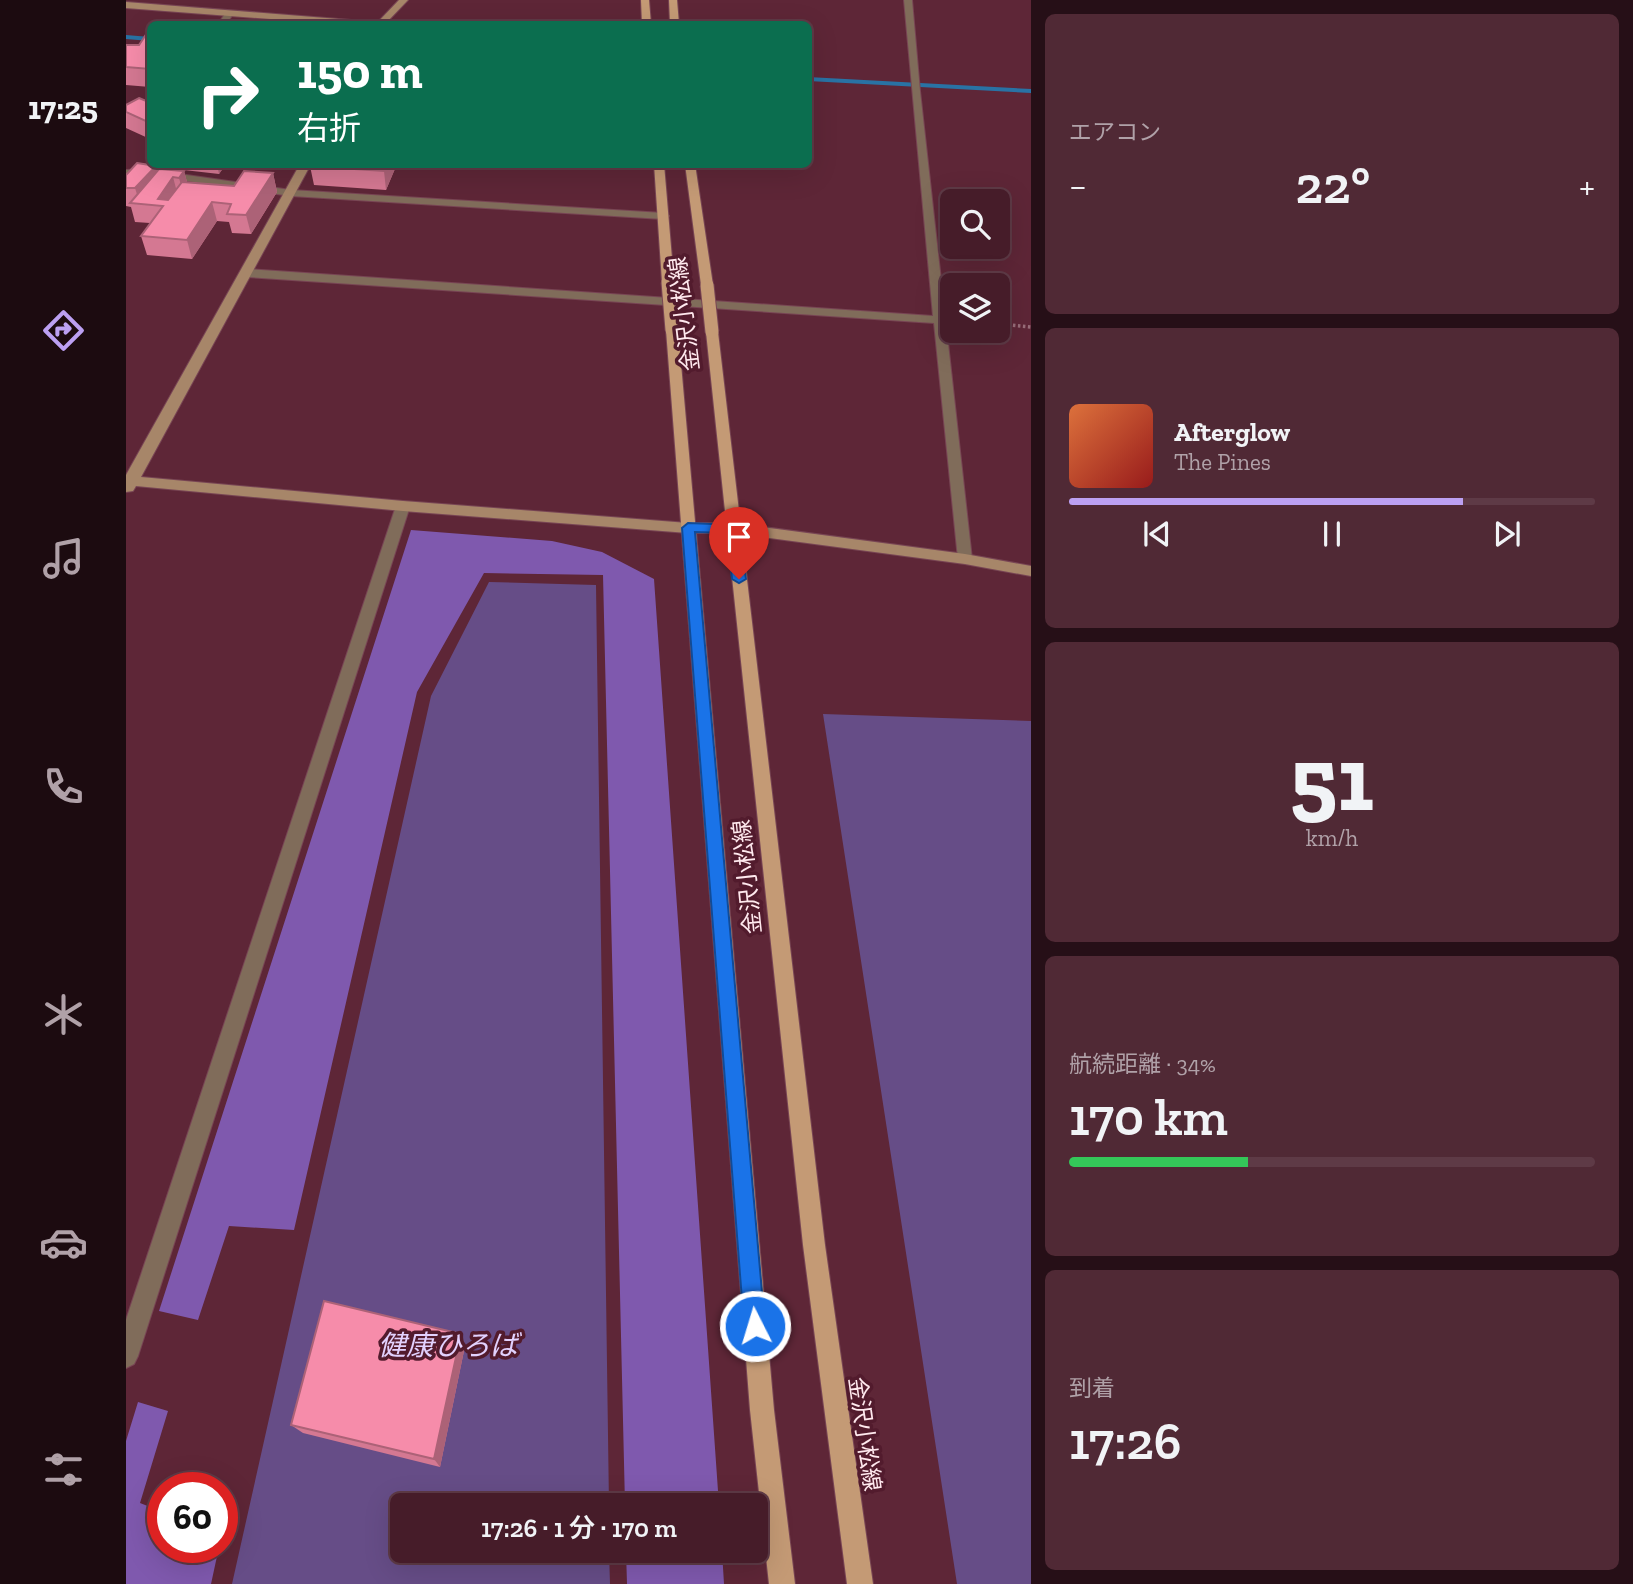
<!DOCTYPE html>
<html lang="ja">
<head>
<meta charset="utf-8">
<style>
  :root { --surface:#461c29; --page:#502935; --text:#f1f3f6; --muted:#b0a1a8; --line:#5e3a46; --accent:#bca0f2 }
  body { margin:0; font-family:"Zilla Slab","Noto Sans JP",serif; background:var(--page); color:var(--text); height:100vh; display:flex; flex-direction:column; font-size:26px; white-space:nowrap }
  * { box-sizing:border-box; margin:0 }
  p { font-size:23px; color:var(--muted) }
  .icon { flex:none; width:38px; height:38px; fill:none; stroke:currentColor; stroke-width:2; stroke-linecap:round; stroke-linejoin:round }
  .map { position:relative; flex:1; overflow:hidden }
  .side { display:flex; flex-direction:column; gap:14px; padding:14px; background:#260f17; width:602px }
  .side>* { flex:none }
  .top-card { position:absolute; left:21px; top:21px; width:665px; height:147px; border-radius:10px; box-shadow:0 7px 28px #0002,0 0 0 2px var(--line); background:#0b6e4f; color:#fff; overflow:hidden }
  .tools { position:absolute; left:814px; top:189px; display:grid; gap:14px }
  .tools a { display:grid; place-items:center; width:70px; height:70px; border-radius:10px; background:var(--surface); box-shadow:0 7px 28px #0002,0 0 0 2px var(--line); font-size:35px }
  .speed { position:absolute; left:21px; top:1472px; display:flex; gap:14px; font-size:35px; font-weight:700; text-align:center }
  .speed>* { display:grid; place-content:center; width:91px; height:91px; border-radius:50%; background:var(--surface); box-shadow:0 7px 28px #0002,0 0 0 2px var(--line); line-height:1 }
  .speed .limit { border:10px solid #d22; background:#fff; color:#111 }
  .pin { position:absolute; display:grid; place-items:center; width:60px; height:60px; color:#fff; margin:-72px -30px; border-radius:50% 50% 50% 0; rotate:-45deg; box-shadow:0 0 7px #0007 }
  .pin .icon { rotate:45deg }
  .me { position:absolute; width:77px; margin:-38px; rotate:355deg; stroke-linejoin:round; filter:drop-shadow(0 0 5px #0008) }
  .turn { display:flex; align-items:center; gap:24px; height:147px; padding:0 35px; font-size:32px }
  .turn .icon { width:91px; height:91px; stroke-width:2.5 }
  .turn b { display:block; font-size:49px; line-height:60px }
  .big { font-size:52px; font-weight:600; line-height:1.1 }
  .side .card { flex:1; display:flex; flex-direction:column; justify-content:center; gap:10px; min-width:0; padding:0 24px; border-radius:10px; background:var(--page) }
  .side .dial { align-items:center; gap:0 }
  .dial b { font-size:91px; line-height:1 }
  .song { display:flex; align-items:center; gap:21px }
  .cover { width:84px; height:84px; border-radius:10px; background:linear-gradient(135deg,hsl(20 70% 55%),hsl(0 70% 35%)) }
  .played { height:7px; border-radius:4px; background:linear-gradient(90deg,var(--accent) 75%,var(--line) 75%) }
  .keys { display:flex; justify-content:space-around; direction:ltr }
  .heat { display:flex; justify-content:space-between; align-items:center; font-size:38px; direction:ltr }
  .charge { height:10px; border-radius:5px; background:linear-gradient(90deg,#34c759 34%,var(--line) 0) }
  .trip { position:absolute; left:264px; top:1493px; width:378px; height:70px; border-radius:10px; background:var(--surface); box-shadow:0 7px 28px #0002,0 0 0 2px var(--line); font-weight:600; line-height:70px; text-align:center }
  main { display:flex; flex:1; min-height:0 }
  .dock { display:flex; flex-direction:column; width:126px; justify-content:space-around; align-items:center; background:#1c0b10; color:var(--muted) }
  .dock .icon { width:49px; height:49px }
  .dock .on { color:var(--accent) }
  .dock b { font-size:32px; color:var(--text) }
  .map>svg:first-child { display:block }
  .green { fill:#664d87 }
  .forest { fill:#7f59ae }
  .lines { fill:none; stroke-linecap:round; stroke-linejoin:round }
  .stream { fill:#2972a4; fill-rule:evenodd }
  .street-casing { stroke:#784554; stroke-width:2 }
  .secondary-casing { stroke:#784554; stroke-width:2 }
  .primary-casing { stroke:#784554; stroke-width:2 }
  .path { stroke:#986d79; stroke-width:3.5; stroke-dasharray:2.5 2.5; stroke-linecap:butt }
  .street { fill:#806c5a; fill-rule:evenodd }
  .secondary { fill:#a78669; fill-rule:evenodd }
  .primary { fill:#c49a75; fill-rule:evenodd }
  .primary-bridge-casing { stroke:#784554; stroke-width:15; stroke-linecap:butt }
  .primary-bridge { stroke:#c49a75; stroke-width:13 }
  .wall { fill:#d47892 }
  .shaded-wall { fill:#ac6277 }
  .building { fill:#f68caa; stroke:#ac6277; stroke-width:2 }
  .route { fill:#1a73e8; stroke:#114b97; stroke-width:2 }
  .labels { text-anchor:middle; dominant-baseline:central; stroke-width:7; stroke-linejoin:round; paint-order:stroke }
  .street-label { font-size:23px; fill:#ffe9ee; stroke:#521b2d }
  .near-park-label { font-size:28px; font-style:italic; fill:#e2d1fe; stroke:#521b2d }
</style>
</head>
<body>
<main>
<nav class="dock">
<b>17:25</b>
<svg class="icon on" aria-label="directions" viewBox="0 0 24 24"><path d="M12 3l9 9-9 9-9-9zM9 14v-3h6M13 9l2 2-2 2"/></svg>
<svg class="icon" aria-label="music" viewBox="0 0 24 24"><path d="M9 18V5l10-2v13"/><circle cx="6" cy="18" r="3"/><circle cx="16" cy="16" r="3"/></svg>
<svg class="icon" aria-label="phone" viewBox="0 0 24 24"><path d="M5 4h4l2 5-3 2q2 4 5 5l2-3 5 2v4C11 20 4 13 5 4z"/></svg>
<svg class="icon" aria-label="climate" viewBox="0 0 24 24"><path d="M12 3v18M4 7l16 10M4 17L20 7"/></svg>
<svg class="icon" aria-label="car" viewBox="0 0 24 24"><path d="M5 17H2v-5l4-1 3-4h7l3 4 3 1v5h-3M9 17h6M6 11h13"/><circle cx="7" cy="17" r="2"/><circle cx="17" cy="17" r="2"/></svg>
<svg class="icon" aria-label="filters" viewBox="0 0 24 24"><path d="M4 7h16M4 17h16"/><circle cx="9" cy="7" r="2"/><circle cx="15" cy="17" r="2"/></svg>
</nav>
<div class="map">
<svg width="905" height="1584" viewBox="0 0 905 1584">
  <rect width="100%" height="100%" fill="#5e2637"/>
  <path class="green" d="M 363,582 L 470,585 L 483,1505 L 276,1505 L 276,1550 L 483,1551 L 484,1584 L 106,1584 L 305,696 Z
    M 697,714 L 905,721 L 905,1584 L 831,1584 Z"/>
  <path class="forest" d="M 285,530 L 426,541 L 476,552 L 528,579 L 593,1505 L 499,1505 L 477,575 L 358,573 L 291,692 L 168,1230 L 103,1226 L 72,1320 L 33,1311 Z
    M 12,1402 L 42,1411 L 14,1503 L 37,1512 L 37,1547 L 93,1547 L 85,1584 L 0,1584 L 0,1441 Z
    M 500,1551 L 596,1551 L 598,1584 L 501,1584 Z"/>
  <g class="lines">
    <path class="stream" d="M 0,35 L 24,37 L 24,41 L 0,39 Z
      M 682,77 L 905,89 L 905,93 L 682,81 Z"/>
    <g class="street-casing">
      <path id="street" d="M 778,0 L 786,0 L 794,91 L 846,559 L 844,563 L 834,563 L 832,559 L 808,323 L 121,277 L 115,273 L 121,269 L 807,316 Z
        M 101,11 L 108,13 L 100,24 L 92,24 Z
        M 19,169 L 165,190 L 537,213 L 543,216 L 537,219 L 165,196 L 19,175 L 0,176 L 0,170 Z
        M 277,501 L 284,506 L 12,1356 L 8,1364 L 0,1368 L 0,1320 L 270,506 Z"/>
    </g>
    <g class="secondary-casing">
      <path id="secondary" d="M 273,0 L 282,0 L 259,24 L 250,24 Z
        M 0,2 L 238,21 L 243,24 L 210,24 L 0,8 Z
        M 174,164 L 185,164 L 15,477 L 277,501 L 562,523 L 607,523 L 839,554 L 905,566 L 905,576 L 839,564 L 607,533 L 562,533 L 277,511 L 10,486 L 7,491 L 0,492 L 0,475 Z"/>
    </g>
    <g class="primary-casing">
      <path id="primary" d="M 515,0 L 523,0 L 525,24 L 516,24 Z
        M 543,0 L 551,0 L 553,24 L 544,24 Z
        M 528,164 L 538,164 L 548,282 L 542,286 L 536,282 Z
        M 559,164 L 569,164 L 587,285 L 581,289 L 575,285 Z
        M 546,326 L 552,330 L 648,1410 L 669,1584 L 643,1584 L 624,1410 L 540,330 Z
        M 586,328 L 592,332 L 699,1245 L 747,1584 L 721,1584 L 677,1245 L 580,332 Z"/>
    </g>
    <path class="path" d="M 872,324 L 905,327"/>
    <use href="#street" class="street"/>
    <use href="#secondary" class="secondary"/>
    <use href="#primary" class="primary"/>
    <g class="primary-bridge-casing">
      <path id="primary-bridge" d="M 542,282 L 546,330
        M 581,285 L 586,332"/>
    </g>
    <use href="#primary-bridge" class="primary-bridge"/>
  </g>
  <path class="wall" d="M 24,30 L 24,87 L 0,85 L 0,45 L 13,45 Z
    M 24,99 L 24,139 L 0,128 L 0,105 L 20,101 Z
    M 48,164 L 100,164 L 93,174 L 49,169 Z
    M 185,164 L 271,164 L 260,190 L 188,185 L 184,166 Z
    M 31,171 L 58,171 L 61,182 L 108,186 L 147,173 L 151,192 L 125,234 L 106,233 L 103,222 L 91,221 L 66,259 L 21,255 L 15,236 L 24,223 L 9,222 L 5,207 L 0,206 L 0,175 Z
    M 339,1346 L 314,1467 L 177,1433 L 165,1425 Z"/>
  <path class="shaded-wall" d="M 91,164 L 100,164 L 93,174 Z
    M 260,164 L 271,164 L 260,190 L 258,171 Z
    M 30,166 L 35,185 L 14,204 L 9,188 Z
    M 58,171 L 63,189 L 58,196 L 53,178 Z
    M 147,173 L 151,192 L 125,234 L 120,215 Z
    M 47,177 L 52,196 L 37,206 L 32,199 Z
    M 86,202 L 91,221 L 66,259 L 61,240 Z
    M 335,1334 L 339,1346 L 314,1467 L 308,1459 Z"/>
  <path class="building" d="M 23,30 L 24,30 L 24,69 L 0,67 L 0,45 L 13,45 Z
    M 13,98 L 20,101 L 24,99 L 24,123 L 0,112 L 0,105 Z
    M 11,163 L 30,166 L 9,188 L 0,188 L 0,175 Z
    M 185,164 L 260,164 L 258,171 L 184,166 Z
    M 33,169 L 58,171 L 53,178 L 47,177 L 32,199 L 42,200 L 56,182 L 108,186 L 118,171 L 147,173 L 120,215 L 101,214 L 105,204 L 86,202 L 61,240 L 15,236 L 37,206 L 4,203 Z
    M 198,1301 L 335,1334 L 308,1459 L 165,1425 Z"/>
  <path class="route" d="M 562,523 L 612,525 L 620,579 L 613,583 L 606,579 L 601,533 L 569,532 L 639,1326 L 636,1334 L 629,1337 L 621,1334 L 618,1326 L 556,528 Z"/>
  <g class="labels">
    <g class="street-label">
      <text transform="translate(558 314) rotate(-97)">金沢小松線</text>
      <text transform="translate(621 877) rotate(-96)">金沢小松線</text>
      <text transform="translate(739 1434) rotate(82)">金沢小松線</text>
    </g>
    <g class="near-park-label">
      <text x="322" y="1345">健康ひろば</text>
    </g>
  </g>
</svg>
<div class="tools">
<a><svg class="icon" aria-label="search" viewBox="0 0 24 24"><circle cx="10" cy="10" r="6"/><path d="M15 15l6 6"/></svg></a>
<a><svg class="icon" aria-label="layers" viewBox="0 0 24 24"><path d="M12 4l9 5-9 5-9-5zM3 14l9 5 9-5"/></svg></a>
</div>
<div class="speed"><div class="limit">60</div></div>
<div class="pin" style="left:613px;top:579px;background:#d93025"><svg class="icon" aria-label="arrive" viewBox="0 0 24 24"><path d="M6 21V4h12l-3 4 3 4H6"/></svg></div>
<svg class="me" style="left:629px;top:1326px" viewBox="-20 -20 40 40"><circle r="17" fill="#1a73e8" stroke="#fff" stroke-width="3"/><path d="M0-11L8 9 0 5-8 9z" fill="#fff"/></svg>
<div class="trip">17:26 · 1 分 · 170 m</div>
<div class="top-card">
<div class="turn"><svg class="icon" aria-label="right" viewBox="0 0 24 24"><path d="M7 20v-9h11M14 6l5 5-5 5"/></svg><div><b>150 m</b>右折</div></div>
</div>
</div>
<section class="side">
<div class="card"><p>エアコン</p>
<div class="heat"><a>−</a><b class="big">22°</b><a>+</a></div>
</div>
<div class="card">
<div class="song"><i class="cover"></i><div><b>Afterglow</b><p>The Pines</p></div></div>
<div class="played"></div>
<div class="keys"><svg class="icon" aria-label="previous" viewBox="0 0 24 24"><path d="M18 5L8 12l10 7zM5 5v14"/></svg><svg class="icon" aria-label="pause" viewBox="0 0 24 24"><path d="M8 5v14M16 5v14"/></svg><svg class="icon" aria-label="next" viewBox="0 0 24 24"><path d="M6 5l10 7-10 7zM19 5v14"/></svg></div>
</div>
<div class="card dial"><b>51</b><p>km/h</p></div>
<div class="card"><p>航続距離 · 34%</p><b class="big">170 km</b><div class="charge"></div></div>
<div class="card"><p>到着</p><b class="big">17:26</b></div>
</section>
</main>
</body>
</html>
